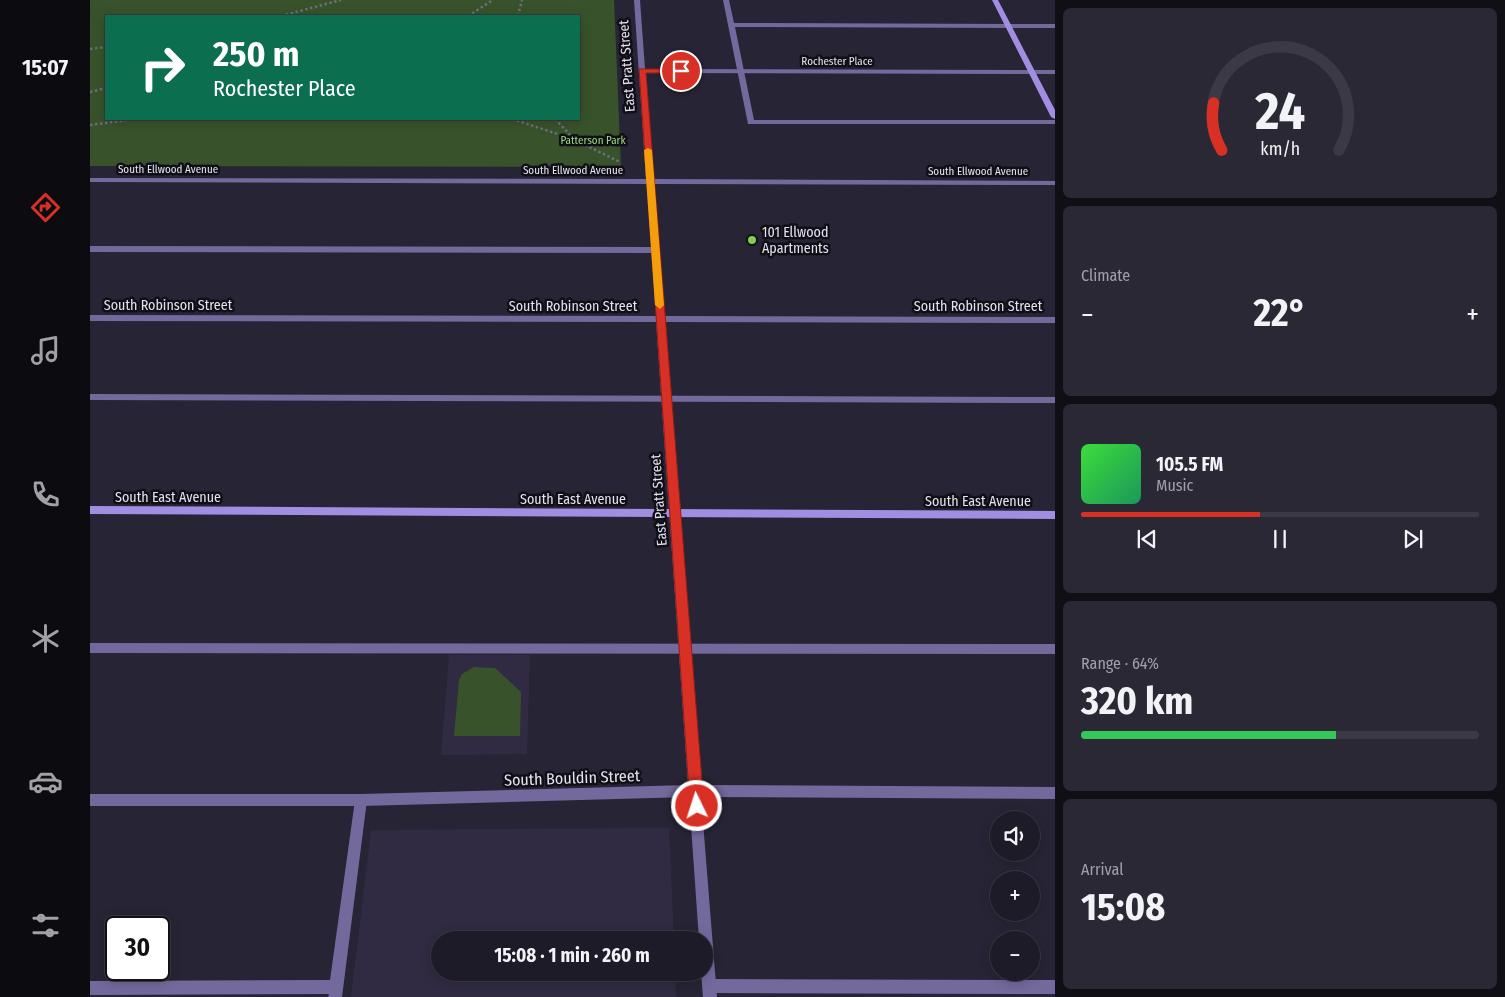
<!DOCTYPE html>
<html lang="en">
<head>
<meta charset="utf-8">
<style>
  :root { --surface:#1d1b28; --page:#2a2834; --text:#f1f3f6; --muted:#a0a1a8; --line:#3b3945; --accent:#d93025 }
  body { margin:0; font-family:"Fira Sans Condensed",sans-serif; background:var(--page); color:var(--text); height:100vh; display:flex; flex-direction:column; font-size:19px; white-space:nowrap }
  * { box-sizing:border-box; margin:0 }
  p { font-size:16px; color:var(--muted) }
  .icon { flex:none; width:28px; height:28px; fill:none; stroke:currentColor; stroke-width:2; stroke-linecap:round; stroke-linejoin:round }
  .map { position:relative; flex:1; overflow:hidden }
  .side { display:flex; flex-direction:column; gap:8px; padding:8px; background:#100f16; width:450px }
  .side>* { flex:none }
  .hud { position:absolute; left:15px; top:15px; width:475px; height:105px; border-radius:0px; box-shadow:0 2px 12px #0003,0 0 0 1px var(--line); background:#0b6e4f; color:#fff; overflow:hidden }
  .fabs { position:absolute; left:900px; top:811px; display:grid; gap:10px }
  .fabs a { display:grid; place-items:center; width:50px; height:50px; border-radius:50%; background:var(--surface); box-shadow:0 2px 12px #0003,0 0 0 1px var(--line); font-size:25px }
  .speed { position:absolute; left:15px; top:916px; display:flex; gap:10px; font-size:25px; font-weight:700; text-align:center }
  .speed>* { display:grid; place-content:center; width:65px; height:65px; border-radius:50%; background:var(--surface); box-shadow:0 2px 12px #0003,0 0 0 1px var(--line); line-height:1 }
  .speed .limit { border:2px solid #111; border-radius:8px; background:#fff; color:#111 }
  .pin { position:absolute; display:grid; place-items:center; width:42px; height:42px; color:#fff; margin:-21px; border:2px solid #fff; border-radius:50%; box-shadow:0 1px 5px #0007 }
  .me { position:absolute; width:55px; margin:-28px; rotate:356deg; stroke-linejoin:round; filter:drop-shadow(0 0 4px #0008) }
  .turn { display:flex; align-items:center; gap:18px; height:105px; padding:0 25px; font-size:22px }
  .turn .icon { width:65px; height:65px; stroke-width:2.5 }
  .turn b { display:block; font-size:35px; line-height:42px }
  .big { font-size:38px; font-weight:700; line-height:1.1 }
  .side .card { flex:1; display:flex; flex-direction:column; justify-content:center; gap:8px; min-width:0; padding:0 18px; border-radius:8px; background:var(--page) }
  .side .dial { align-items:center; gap:0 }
  .dial svg { height:130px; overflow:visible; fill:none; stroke:var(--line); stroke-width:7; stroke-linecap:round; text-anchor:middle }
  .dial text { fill:var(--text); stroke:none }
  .song { display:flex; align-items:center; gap:15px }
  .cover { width:60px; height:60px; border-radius:8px; background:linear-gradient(135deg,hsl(120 70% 55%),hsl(150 70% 35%)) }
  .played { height:5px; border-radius:2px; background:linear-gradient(90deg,var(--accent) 45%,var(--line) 45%) }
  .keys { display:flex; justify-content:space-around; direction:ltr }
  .heat { display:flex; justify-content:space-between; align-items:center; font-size:28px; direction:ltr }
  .charge { height:8px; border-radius:4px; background:linear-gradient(90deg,#34c759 64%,var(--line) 0) }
  .trip { position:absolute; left:341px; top:931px; width:282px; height:50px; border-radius:25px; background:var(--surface); box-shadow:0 2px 12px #0003,0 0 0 1px var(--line); font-weight:700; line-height:50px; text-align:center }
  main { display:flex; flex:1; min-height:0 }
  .dock { display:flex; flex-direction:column; width:90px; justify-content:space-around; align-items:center; background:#0c0b10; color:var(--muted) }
  .dock .icon { width:35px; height:35px }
  .dock .on { color:var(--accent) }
  .dock b { font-size:22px; color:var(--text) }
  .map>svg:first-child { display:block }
  .built { fill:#302b42 }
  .green { fill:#38532b; fill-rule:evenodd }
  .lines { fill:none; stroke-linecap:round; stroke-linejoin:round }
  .path { stroke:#6f6c7b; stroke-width:2.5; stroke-dasharray:2.5 2.5; stroke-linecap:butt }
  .lane { fill:#74699d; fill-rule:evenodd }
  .street { fill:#74699d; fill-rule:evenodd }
  .secondary { fill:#a18ee2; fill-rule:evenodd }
  .route { fill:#d93025; stroke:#8d1f18 }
  .slow { fill:#f59e0b }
  .poi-dot { fill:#7fd052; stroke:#100e16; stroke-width:2 }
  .labels { text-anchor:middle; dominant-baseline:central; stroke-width:5; stroke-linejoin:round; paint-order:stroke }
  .far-street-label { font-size:11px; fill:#e4e2ee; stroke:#100e16 }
  .far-park-label { font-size:11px; fill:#9add79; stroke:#100e16 }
  .street-label { font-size:14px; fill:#e4e2ee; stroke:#100e16 }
  .poi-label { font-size:14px; fill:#e4e2ee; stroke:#100e16; text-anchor:start }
  .near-street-label { font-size:16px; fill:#e4e2ee; stroke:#100e16 }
</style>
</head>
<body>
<main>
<nav class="dock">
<b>15:07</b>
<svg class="icon on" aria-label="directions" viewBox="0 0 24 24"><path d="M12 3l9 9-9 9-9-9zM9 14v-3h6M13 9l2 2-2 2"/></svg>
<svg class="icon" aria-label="music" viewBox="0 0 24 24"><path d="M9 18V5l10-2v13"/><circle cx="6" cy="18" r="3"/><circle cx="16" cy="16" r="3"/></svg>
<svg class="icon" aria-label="phone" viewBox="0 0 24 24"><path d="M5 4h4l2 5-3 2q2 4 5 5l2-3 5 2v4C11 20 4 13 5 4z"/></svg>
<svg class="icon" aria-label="climate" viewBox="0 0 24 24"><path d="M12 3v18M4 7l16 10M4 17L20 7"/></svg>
<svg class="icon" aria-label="car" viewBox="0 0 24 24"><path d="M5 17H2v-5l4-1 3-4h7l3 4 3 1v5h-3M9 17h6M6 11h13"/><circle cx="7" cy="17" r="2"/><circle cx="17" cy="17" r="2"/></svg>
<svg class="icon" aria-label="filters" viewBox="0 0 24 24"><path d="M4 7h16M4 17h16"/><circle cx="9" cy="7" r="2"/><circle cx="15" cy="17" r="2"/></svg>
</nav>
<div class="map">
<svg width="965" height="997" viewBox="0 0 965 997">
  <rect width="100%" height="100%" fill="#272435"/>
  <path class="built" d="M 359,655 L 440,655 L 437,754 L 351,755 Z
    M 579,828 L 584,940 L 350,940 L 350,972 L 585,973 L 586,997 L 261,997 L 281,830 Z"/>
  <path class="green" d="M 0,0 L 524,0 L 531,167 L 0,166 ZM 16,16 L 489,16 L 489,119 L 16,119 Z
    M 384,667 L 405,668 L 431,692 L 430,736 L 364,736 L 369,680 L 372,674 Z"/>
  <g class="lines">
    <path class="path" d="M 191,16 L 251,0
      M 378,16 L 403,0
      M 428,16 L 432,0
      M 0,49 L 16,47
      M 0,92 L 16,88
      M 422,119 L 483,139
      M 465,119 L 485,140 L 530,162
      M 0,125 L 45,119"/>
    <path class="lane" d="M 633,0 L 639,0 L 644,23 L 965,24 L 965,28 L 645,27 L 664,120 L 965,120 L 965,124 L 658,124 Z
      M 0,246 L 565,247 L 569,250 L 565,253 L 0,252 Z
      M 0,394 L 965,397 L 965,403 L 0,400 Z
      M 0,643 L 965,644 L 965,654 L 0,653 Z
      M 271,794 L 275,796 L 277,800 L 252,997 L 238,997 L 239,994 L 0,995 L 0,981 L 240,980 L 265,800 L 267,796 Z
      M 620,979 L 965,980 L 965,994 L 620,993 L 615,991 L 613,986 L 615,981 Z"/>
    <path class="street" d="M 544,0 L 550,0 L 555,69 L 965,70 L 965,74 L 556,73 L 564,179 L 965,181 L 965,185 L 564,184 L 574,316 L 965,317 L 965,323 L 575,322 L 611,785 L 965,787 L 965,799 L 611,797 L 627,997 L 613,997 L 611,972 L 615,972 L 615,940 L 609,940 L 599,797 L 271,806 L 0,806 L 0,794 L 271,794 L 598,785 L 566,322 L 0,321 L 0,315 L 566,316 L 557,184 L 0,182 L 0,178 L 556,179 Z"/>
    <path class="secondary" d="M 902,0 L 908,0 L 965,110 L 965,119 L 961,117 Z
      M 0,506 L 965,511 L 965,519 L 0,514 Z"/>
  </g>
  <path class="route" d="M 549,69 L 591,69 L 595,71 L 591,73 L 556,73 L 614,806 L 612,811 L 607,813 L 602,811 L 600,806 Z"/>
  <path class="slow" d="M 558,148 L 562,150 L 574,305 L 570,309 L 565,305 L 554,150 Z"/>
  <circle class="poi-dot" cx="662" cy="240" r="5"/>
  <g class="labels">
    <g class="far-street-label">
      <text x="747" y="61">Rochester Place</text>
      <text x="78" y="169">South Ellwood Avenue</text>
      <text x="483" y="170">South Ellwood Avenue</text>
      <text x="888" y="171">South Ellwood Avenue</text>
    </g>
    <g class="far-park-label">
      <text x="503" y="140">Patterson Park</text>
    </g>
    <g class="street-label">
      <text transform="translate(537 66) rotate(-94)">East Pratt Street</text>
      <text x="78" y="305">South Robinson Street</text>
      <text x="483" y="306">South Robinson Street</text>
      <text x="888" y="306">South Robinson Street</text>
      <text x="78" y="497">South East Avenue</text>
      <text x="483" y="499">South East Avenue</text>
      <text transform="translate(569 500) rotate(-94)">East Pratt Street</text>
      <text x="888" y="501">South East Avenue</text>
    </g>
    <g class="poi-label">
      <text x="672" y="232">101 Ellwood<tspan x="672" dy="16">Apartments</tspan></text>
    </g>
    <g class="near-street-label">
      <text transform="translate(482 778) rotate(-2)">South Bouldin Street</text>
    </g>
  </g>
</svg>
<div class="fabs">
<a><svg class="icon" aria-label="sound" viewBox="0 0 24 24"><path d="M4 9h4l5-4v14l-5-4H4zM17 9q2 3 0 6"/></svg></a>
<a>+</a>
<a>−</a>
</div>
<div class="speed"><div class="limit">30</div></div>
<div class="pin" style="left:591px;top:71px;background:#d93025"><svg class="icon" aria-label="arrive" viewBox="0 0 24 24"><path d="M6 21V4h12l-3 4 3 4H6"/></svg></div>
<svg class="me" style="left:607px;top:806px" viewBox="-20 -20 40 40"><circle r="17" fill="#d93025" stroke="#fff" stroke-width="3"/><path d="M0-11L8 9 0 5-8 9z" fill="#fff"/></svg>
<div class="trip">15:08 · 1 min · 260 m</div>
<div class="hud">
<div class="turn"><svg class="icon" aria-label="right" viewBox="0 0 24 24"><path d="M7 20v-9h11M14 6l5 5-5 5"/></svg><div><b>250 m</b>Rochester Place</div></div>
</div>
</div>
<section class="side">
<div class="card dial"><svg viewBox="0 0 100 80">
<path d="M14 69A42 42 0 1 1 86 69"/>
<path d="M14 69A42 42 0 0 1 9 40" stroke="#d93025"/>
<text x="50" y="56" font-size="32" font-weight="700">24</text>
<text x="50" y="72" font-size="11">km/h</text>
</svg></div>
<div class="card"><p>Climate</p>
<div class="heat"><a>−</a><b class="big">22°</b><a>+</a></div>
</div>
<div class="card">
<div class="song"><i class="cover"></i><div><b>105.5 FM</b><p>Music</p></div></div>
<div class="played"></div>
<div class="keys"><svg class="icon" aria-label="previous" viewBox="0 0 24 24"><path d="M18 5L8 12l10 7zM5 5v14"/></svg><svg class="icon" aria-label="pause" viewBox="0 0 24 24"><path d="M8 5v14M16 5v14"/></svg><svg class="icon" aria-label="next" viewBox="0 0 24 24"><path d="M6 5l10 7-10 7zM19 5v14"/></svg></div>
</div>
<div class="card"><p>Range · 64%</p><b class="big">320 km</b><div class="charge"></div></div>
<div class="card"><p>Arrival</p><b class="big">15:08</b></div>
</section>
</main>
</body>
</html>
